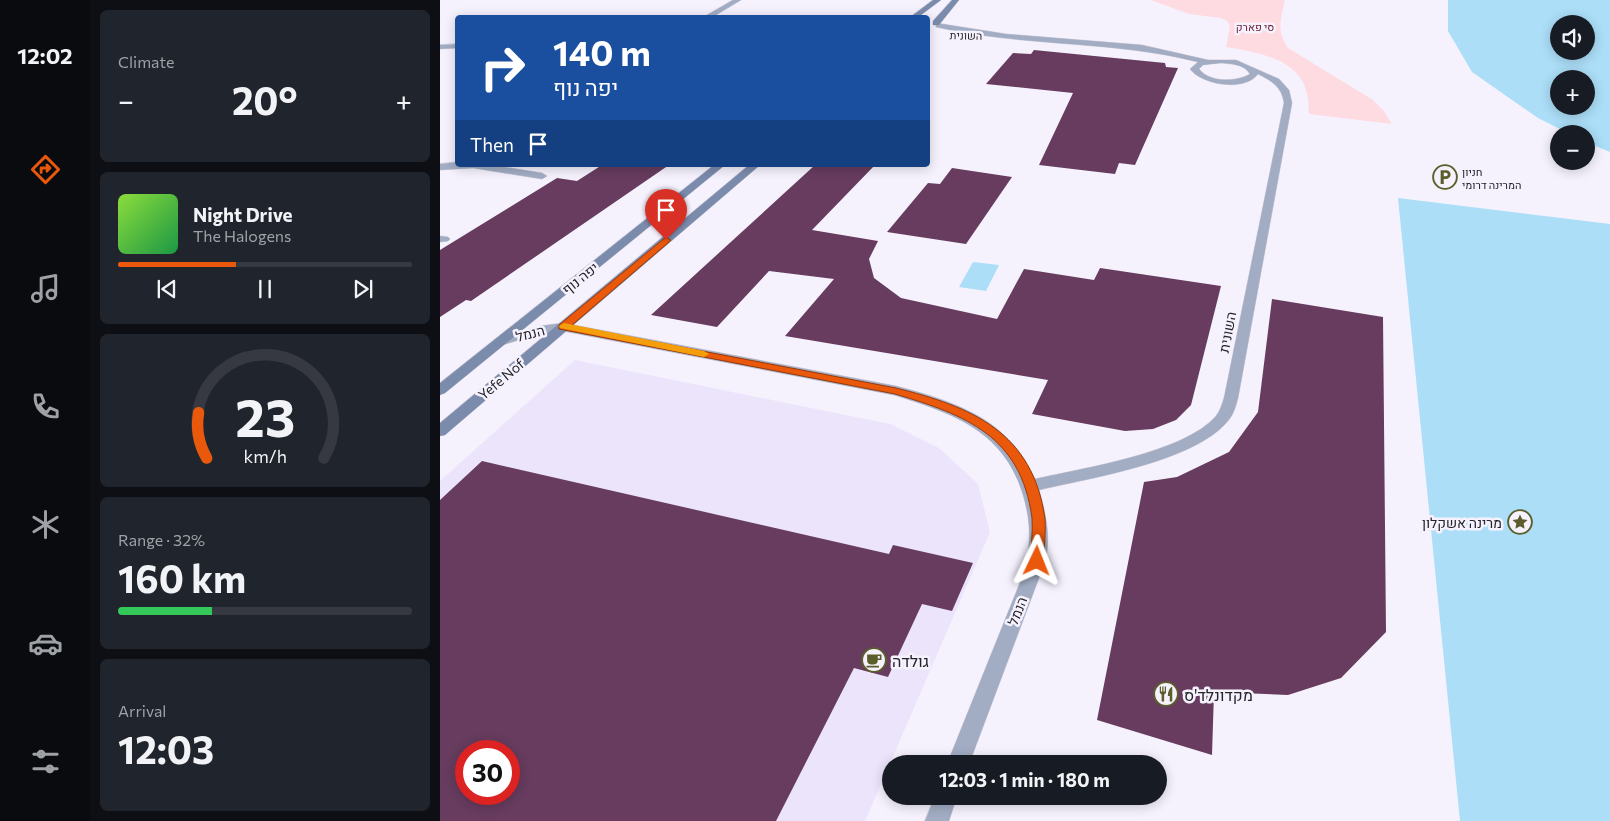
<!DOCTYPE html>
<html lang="en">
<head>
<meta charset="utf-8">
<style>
  :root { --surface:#171b24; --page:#20242c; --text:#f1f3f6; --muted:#9ea1a6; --line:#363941; --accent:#ea580c }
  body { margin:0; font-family:Commissioner,Heebo,sans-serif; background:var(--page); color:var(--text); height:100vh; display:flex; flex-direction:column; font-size:19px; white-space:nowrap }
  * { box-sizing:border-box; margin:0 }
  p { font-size:16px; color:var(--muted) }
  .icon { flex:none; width:28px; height:28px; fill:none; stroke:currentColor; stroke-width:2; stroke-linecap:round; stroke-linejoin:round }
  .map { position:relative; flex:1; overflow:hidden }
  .side { display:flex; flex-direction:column; gap:10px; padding:10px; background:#0d0f14; width:350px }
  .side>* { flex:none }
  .banner { position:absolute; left:15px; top:15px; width:475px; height:152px; border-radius:5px; box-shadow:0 2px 12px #0003; background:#1a4fa0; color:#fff; overflow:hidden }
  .tools { position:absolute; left:1110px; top:15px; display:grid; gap:10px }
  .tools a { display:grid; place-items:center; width:45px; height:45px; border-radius:50%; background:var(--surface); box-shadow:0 2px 12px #0003; font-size:25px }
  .speed { position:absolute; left:15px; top:740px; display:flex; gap:10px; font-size:25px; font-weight:700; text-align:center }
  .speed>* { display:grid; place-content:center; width:65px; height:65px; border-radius:50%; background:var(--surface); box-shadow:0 2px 12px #0003; line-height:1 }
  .speed .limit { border:8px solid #d22; background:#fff; color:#111 }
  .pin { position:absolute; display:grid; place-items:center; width:42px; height:42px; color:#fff; margin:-51px -21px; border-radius:50% 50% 50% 0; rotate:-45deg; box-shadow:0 0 5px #0007 }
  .pin .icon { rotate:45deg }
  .me { position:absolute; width:55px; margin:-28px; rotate:2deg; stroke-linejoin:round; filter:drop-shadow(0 0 4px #0008) }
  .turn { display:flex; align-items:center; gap:18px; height:105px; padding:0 15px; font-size:22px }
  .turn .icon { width:65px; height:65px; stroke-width:2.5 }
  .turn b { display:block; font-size:35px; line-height:42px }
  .then { display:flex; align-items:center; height:48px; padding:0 15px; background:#0003; gap:10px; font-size:19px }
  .big { font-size:38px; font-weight:700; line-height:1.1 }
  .side .card { flex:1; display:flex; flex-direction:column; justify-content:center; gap:8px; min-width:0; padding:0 18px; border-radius:8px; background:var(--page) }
  .side .dial { align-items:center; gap:0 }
  .dial svg { height:130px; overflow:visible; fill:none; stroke:var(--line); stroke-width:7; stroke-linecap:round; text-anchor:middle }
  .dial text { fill:var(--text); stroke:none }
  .song { display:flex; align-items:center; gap:15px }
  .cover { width:60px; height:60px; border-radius:8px; background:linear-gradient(135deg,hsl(90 70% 55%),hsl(140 70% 35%)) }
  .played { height:5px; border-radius:2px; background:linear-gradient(90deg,var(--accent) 40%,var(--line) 40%) }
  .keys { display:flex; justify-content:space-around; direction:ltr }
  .heat { display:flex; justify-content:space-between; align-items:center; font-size:28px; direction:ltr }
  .charge { height:8px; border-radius:4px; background:linear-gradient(90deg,#34c759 32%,var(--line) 0) }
  .trip { position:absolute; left:442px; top:755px; width:285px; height:50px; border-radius:25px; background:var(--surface); box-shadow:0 2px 12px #0003; font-weight:700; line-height:50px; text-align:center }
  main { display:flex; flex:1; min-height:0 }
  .dock { display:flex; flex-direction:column; width:90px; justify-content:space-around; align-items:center; background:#090b0e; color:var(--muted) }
  .dock .icon { width:35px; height:35px }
  .dock .active { color:var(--accent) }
  .dock b { font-size:22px; color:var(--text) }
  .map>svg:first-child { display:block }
  .built { fill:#ebe4fb; fill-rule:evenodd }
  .green { fill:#fedbe0 }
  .water { fill:#acdef8; fill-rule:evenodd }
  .building { fill:#673c5f; fill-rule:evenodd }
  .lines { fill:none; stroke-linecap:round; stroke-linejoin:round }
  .service-casing { stroke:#d0cdd8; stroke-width:1 }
  .minor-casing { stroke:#d0cdd8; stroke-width:1 }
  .secondary-casing { stroke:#d0cdd8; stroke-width:1 }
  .service { fill:#a2adc4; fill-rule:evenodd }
  .minor { fill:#a2adc4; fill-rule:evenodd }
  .secondary { fill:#7b8bac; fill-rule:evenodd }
  .route { fill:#ea580c; stroke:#983908 }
  .slow { fill:#f59e0b }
  .labels { text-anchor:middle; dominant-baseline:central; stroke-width:5; stroke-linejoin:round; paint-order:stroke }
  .far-park-label { font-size:11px; fill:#702337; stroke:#f5f2fe }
  .far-street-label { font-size:11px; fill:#26242a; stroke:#f5f2fe }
  .far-poi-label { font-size:11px; fill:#26242a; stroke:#f5f2fe; text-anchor:start }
  .street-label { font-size:14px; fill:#26242a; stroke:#f5f2fe }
  .poi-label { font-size:14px; fill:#26242a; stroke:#f5f2fe; text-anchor:end }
  .near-poi-label { font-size:16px; fill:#26242a; stroke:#f5f2fe; text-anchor:start }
</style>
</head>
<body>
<main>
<nav class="dock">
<b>12:02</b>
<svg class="icon active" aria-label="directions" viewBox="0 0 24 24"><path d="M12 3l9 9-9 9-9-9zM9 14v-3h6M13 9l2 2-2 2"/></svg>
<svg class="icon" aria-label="music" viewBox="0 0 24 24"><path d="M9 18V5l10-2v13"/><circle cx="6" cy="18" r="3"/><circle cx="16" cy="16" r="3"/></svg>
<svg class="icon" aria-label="phone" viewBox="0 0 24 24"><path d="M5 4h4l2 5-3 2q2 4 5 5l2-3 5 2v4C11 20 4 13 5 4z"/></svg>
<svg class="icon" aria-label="climate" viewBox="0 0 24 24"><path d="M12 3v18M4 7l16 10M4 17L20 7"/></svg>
<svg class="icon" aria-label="car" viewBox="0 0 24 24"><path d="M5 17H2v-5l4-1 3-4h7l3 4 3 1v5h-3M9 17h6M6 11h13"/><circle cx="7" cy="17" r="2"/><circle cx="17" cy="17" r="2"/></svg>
<svg class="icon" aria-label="filters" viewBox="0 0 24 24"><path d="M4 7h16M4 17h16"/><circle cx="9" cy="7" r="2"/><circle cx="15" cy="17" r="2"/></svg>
</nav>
<section class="side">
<div class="card"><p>Climate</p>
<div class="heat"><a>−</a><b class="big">20°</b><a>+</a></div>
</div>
<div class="card">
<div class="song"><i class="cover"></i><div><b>Night Drive</b><p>The Halogens</p></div></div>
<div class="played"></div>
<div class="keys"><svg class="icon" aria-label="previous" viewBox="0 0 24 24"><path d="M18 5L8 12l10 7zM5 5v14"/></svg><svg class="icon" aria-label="pause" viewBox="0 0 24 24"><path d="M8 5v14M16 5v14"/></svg><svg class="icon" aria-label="next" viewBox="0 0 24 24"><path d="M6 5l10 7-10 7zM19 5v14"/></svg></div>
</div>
<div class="card dial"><svg viewBox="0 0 100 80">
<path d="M14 69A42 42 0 1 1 86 69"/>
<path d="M14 69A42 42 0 0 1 9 41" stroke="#ea580c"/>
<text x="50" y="56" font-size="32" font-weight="700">23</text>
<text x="50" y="72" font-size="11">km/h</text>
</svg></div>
<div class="card"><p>Range · 32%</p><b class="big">160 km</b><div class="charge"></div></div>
<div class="card"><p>Arrival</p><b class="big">12:03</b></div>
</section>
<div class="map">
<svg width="1170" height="821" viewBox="0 0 1170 821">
  <rect width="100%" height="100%" fill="#f5f2fe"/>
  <path class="built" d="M 135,360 L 450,424 L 499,448 L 538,484 L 550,532 L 425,821 L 0,821 L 0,481 ZM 26,751 L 69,751 L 69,794 L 26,794 Z"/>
  <path class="green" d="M 711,0 L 845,0 C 841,20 836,29 848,48 L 933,100 L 943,110 L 952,124 L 869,114 C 868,107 869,100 867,94 C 860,58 815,52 786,47 L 790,26 L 787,21 L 781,18 L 749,14 Z"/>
  <path class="water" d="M 1008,0 L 1170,0 L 1170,152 L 1146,142 L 1146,134 L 1130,134 L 1098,118 L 1032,72 L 1008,31 ZM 1119,24 L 1146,24 L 1146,51 L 1119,51 ZM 1119,79 L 1146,79 L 1146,106 L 1119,106 Z
    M 958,198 L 1170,224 L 1170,821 L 1020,821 Z
    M 533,262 L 559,265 L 546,291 L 519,287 Z"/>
  <path class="building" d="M 594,50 L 725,63 L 726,67 L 738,68 L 695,165 L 679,163 L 675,174 L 599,165 L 633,93 L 546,84 L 573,53 L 591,54 Z
    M 162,165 L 229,165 L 31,301 L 26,300 L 0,317 L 0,250 L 117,178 L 137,181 Z
    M 375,165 L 435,165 L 372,230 L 438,241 L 429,259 L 434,278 L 461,298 L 557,319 L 584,269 L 654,280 L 660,268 L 781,286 L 751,405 L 736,420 L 713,429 L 685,431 L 592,414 L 608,380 L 345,336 L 394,279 L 329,271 L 277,327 L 211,315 Z
    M 512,168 L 572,177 L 526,244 L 447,232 L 488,183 L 500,184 Z
    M 832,299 L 943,317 L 946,632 L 901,678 L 848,695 L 774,692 L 772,755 L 657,720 L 704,482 L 737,477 L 789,452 L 818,412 Z
    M 42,461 L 449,554 L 453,545 L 533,563 L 512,611 L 482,604 L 448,677 L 414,668 L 336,821 L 0,821 L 0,500 ZM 26,751 L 69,751 L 69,794 L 26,794 Z"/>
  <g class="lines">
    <g class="service-casing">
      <path id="service" d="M 18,162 L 18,165 L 52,165 L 102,173 L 107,176 L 102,179 L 33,168 L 0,170 L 0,164 Z
        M 0,236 L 8,237 L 10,239 L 8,241 L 0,242 Z"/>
    </g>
    <g class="minor-casing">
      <path id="minor" d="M 293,0 L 301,0 L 271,18 L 262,18 Z
        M 496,23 L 566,34 L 702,45 L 768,60 L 796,60 L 839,79 L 849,90 L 852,103 L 798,398 C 796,406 793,416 787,422 C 753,462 650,478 599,490 C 606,514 611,538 605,562 L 529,764 L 507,764 L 581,580 C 591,552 592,527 584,498 C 565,431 515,414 454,395 L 123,331 L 100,334 L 62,345 L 55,341 L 57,338 L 100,326 L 123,323 L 456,386 C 494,396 539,409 567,438 C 580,450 587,464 595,479 C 643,468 744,453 776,416 C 780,411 782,404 784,398 L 844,103 C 842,87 832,81 818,74 C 805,92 762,85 750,69 L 758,62 C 672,40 582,47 496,27 ZM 781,63 C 792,64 804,64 810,74 C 796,82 770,83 759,69 L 763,65 Z
        M 18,44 L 18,48 L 0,49 L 0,45 Z
        M 495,796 L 517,796 L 509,821 L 485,821 Z"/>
    </g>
    <g class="secondary-casing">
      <path id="secondary" d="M 493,0 L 501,0 L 477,18 L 469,18 Z
        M 512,0 L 519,0 L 499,25 L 493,25 L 493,21 Z
        M 274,165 L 285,165 L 5,393 L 0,395 L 0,383 Z
        M 309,165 L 320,165 L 5,435 L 0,436 L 0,423 Z"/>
    </g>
    <use href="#service" class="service"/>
    <use href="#minor" class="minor"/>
    <use href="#secondary" class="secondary"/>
  </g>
  <path class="route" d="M 226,237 L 231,240 L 229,242 L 131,326 L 456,388 C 532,407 593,432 605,519 C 606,532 604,547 604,561 L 602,564 L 597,566 L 592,564 L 590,561 C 591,547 593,532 592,518 C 581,436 526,415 455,394 L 119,329 L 119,325 Z"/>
  <path class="slow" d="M 124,323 L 264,351 L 269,354 L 264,357 L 120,328 L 119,326 Z"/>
  <defs>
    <g id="parking-ring" transform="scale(1.25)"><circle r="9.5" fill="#f5f2fe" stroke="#5b5d2a" stroke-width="1.5"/><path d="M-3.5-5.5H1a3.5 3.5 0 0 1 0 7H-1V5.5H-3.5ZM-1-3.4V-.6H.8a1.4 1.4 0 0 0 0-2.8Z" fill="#5b5d2a"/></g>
    <g id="sight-ring" transform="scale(1.25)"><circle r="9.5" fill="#f5f2fe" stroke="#5b5d2a" stroke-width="1.5"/><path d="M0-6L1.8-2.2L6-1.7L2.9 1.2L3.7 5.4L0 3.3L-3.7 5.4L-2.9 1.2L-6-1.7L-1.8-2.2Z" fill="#5b5d2a"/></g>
    <g id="cafe-ring" transform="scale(1.25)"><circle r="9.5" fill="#f5f2fe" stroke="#5b5d2a" stroke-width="1.5"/><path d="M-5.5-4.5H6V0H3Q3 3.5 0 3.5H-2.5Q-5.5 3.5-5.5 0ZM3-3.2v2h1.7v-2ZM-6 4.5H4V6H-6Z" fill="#5b5d2a"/></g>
    <g id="restaurant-ring" transform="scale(1.25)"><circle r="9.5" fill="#f5f2fe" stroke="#5b5d2a" stroke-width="1.5"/><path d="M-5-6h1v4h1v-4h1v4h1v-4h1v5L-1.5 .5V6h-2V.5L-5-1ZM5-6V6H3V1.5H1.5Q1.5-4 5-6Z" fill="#5b5d2a"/></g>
  </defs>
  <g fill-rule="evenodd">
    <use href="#parking-ring" x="1005" y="177"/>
    <use href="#sight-ring" x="1080" y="522"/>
    <use href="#cafe-ring" x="434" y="660"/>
    <use href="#restaurant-ring" x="726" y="694"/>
  </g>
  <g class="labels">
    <g class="far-park-label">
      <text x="815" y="26">סי פארק</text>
    </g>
    <g class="far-street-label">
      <text transform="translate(526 35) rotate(1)">השונית</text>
    </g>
    <g class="far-poi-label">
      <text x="1022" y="171">חניון<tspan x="1022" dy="13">המרינה דרומי</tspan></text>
    </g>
    <g class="street-label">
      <text transform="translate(140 278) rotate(-39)">יפה נוף</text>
      <text transform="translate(787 332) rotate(-79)">השונית</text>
      <text transform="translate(90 333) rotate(-15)">הנמל</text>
      <text transform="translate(61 379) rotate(-40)">Yefe Nof</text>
      <text transform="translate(577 611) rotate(-69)">הנמל</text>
    </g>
    <g class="poi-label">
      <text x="1062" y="522">מרינה אשקלון</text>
    </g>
    <g class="near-poi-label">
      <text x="452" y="660">גולדה</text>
      <text x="744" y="694">מקדונלד'ס</text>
    </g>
  </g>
</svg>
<div class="tools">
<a><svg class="icon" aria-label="sound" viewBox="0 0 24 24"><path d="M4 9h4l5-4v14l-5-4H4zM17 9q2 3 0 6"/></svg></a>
<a>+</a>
<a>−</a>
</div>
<div class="speed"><div class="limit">30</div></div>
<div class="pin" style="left:226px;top:240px;background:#d93025"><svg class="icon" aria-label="arrive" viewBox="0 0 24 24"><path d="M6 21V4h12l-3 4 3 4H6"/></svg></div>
<svg class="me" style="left:597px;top:561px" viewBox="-20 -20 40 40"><path d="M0-17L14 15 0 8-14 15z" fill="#ea580c" stroke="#fff" stroke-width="4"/></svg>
<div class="trip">12:03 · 1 min · 180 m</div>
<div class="banner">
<div class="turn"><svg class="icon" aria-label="right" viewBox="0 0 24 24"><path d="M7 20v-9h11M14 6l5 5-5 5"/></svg><div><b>140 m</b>יפה נוף</div></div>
<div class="then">Then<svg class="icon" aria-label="arrive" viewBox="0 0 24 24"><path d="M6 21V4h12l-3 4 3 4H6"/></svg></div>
</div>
</div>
</main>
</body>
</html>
